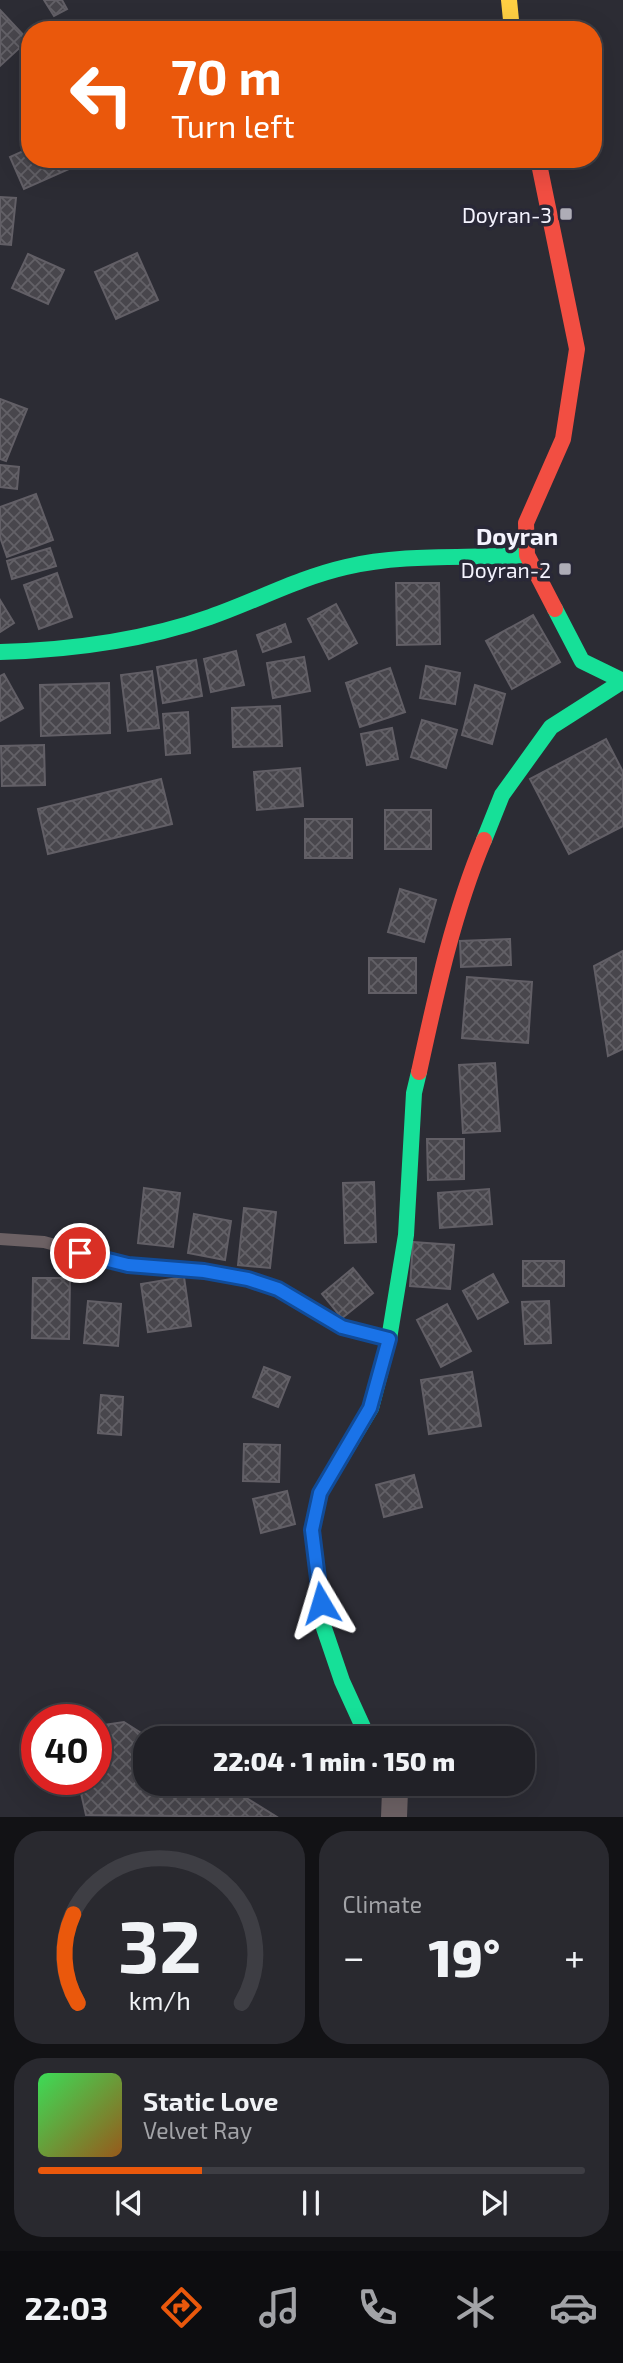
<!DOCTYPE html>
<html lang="en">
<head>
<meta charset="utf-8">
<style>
  :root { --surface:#212127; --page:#29292f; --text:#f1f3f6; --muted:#a2a3a7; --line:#3e3e44; --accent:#ea580c }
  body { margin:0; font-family:"Exo 2",sans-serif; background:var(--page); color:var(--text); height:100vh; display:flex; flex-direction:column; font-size:26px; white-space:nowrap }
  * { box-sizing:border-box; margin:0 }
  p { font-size:23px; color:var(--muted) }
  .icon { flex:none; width:38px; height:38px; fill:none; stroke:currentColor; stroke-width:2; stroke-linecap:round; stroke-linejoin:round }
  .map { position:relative; height:1817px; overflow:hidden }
  .sheet { display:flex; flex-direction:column; gap:14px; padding:14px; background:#121215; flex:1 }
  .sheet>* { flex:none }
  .guide { position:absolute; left:21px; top:21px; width:581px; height:147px; border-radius:28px; box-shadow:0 7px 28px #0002,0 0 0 2px var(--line); background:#ea580c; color:#fff; overflow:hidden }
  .speed { position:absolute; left:21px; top:1704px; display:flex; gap:14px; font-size:35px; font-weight:700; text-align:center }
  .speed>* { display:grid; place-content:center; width:91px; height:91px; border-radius:50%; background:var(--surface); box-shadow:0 7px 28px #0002,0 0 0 2px var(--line); line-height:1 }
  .speed .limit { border:10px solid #d22; background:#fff; color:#111 }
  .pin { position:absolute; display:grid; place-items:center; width:60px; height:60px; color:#fff; margin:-30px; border:4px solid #fff; border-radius:50%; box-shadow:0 2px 7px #0007 }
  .me { position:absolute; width:77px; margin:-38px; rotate:353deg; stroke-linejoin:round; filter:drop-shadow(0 0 5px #0008) }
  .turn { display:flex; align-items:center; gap:24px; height:147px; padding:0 35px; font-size:32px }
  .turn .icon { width:91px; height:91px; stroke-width:2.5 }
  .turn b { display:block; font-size:49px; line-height:60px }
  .big { font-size:52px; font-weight:800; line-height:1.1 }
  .sheet .card { flex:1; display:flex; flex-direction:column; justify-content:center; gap:10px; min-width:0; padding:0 24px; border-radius:28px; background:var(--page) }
  .sheet .dial { align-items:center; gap:0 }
  .dial svg { height:182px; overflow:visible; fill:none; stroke:var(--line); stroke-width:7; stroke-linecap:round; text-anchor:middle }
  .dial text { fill:var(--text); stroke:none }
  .song { display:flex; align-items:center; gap:21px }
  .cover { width:84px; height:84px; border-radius:10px; background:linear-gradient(135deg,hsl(130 70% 55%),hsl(30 70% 35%)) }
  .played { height:7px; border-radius:4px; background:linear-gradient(90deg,var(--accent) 30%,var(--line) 30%) }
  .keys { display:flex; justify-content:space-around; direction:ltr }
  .heat { display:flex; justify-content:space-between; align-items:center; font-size:38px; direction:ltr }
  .sheet .tiles { flex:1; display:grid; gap:14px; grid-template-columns:1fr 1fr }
  .card:last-child { grid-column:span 2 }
  .trip { position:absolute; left:133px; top:1726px; width:402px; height:70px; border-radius:28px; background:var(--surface); box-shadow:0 7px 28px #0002,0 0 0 2px var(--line); font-weight:800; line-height:70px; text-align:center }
  .tab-bar { display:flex; height:112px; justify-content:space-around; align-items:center; background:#0d0d10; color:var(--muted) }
  .tab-bar .icon { width:49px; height:49px }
  .tab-bar .selected { color:var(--accent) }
  .tab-bar b { font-size:32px; color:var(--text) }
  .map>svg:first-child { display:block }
  .building { fill:url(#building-cross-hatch); stroke:#625f66; stroke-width:2 }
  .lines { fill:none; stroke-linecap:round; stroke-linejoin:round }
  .lane { stroke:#6c6164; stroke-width:12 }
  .street { stroke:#6c6164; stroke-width:26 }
  .fast { stroke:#16e098; stroke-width:16 }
  .slow { stroke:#ffcf43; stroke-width:16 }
  .jam { stroke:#f24e42; stroke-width:16 }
  .route-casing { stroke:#114b97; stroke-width:18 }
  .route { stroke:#1a73e8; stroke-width:12 }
  .poi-dot { fill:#aeadb7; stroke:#292837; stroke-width:2.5 }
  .labels { text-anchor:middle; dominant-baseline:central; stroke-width:7; stroke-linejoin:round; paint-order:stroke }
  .poi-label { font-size:21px; fill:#f4f3fe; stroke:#292837; text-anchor:end }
  .quarter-label { font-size:24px; font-weight:bold; fill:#f4f3fe; stroke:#292837 }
</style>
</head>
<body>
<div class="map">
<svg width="623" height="1817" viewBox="0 0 623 1817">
  <defs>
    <pattern id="building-cross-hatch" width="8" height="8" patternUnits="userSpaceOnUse" patternTransform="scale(1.75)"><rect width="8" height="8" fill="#48464c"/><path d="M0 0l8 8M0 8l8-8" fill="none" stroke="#636167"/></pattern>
  </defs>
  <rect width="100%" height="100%" fill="#2c2c34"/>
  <path class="building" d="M 44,0 L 62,0 L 67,9 L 54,16 Z
    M 0,10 L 28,40 L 0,66 Z
    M 30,148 L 30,159 L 65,159 L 69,169 L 24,189 L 10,157 Z
    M 0,197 L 16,198 L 11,245 L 0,244 Z
    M 137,253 L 158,300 L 116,319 L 95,272 Z
    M 28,254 L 64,270 L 48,304 L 12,288 Z
    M 0,399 L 27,409 L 6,461 L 0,459 Z
    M 0,465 L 19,467 L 17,489 L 0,487 Z
    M 36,494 L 53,540 L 7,557 L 0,537 L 0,507 Z
    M 50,548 L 56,566 L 12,579 L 7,561 Z
    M 57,573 L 72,617 L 39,629 L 24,585 Z
    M 396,583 L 439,583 L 440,644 L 397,645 Z
    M 0,600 L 14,623 L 0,632 Z
    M 336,604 L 357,643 L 329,659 L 308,619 Z
    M 533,615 L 560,662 L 512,689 L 486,641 Z
    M 285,624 L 291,642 L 263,652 L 257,635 Z
    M 236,651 L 244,685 L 211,692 L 204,659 Z
    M 304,657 L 310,691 L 273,698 L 267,663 Z
    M 196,660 L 202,696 L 163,703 L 157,667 Z
    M 426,666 L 460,673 L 455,704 L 420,698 Z
    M 390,668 L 405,712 L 360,727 L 346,683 Z
    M 152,671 L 159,728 L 128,731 L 121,675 Z
    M 4,674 L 23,708 L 0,721 L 0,676 Z
    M 109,683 L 110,733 L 41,736 L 40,685 Z
    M 475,685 L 505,694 L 492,744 L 462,735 Z
    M 280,706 L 282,746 L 233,747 L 232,708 Z
    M 188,712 L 190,753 L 166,755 L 163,714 Z
    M 422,720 L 457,730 L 446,768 L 411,757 Z
    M 392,728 L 398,759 L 367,765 L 361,734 Z
    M 606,739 L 623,772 L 623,826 L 569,854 L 530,779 Z
    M 44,745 L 45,785 L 2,786 L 1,746 Z
    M 300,768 L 303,806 L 257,810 L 254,772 Z
    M 161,779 L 172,824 L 48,854 L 38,809 Z
    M 385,810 L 431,810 L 431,849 L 385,849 Z
    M 305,819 L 352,819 L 352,858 L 305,858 Z
    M 400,889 L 436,900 L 424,942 L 388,932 Z
    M 510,939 L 511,965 L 461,967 L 460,941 Z
    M 623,951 L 623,1049 L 608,1056 L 594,966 Z
    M 369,958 L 416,958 L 416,993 L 369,993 Z
    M 467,977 L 532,982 L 528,1043 L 462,1038 Z
    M 495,1063 L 500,1131 L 463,1133 L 459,1065 Z
    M 427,1139 L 464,1139 L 464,1179 L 428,1180 Z
    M 374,1182 L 376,1242 L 345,1243 L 343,1183 Z
    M 144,1188 L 180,1193 L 173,1247 L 138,1243 Z
    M 489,1189 L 492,1224 L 440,1228 L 438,1193 Z
    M 244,1208 L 276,1212 L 270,1268 L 238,1265 Z
    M 194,1214 L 231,1221 L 225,1260 L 188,1253 Z
    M 413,1242 L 454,1245 L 450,1289 L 410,1286 Z
    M 523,1261 L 564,1261 L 564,1286 L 523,1286 Z
    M 353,1268 L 373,1293 L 342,1318 L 322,1294 Z
    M 493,1274 L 508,1302 L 478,1319 L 463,1291 Z
    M 184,1277 L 191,1326 L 148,1332 L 141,1284 Z
    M 33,1278 L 70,1278 L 69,1339 L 32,1338 Z
    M 88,1301 L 121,1304 L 118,1346 L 84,1343 Z
    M 549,1301 L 551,1343 L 525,1344 L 522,1302 Z
    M 447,1304 L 471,1351 L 441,1367 L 417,1320 Z
    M 264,1367 L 290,1377 L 278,1407 L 253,1397 Z
    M 472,1372 L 481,1426 L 429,1434 L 421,1380 Z
    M 101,1395 L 123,1397 L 121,1435 L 98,1433 Z
    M 244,1444 L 280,1445 L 279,1482 L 243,1481 Z
    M 414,1475 L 422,1507 L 384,1517 L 376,1485 Z
    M 287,1491 L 295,1524 L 261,1533 L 253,1499 Z
    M 124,1722 L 149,1738 L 145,1738 L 145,1783 L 222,1783 L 277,1817 L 86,1815 L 78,1780 L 96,1780 L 96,1726 Z"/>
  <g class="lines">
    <path class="lane" d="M 0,1239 L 44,1242 L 128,1265 L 204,1271 L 248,1279 L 278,1289 L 342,1327 L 385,1338"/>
    <path class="street" d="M 391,1783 L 395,1791 L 394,1817"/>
    <path class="fast" d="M 555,609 L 582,661 L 623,681
      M 0,652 C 72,650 142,641 210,617 C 256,601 298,578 346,567 C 405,553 467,559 527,555
      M 484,840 L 502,795 L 551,727 L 623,681
      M 368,1738 L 342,1681 L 324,1628 L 312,1530 L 320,1493 L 371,1408 L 389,1339 L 406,1235 L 414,1093 L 419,1072"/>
    <path class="slow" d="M 509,0 L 512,30"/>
    <path class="jam" d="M 538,159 L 577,349 L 563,439 L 526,523 L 527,555 L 555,609
      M 419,1072 C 436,994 453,914 484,840"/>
  </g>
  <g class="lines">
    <g class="route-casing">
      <path id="route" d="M 80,1253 L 128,1265 L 204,1271 L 248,1279 L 278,1289 L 342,1327 L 389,1339 L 370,1408 L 320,1493 L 312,1530 L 321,1603"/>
    </g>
    <use href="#route" class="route"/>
  </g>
  <g class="poi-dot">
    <rect x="559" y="207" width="14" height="14" rx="3.5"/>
    <rect x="558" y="562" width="14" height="14" rx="3.5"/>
  </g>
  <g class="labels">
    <g class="poi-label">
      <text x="552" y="214">Doyran-3</text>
      <text x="551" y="569">Doyran-2</text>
    </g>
    <g class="quarter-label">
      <text x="517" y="535">Doyran</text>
    </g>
  </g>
</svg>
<div class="speed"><div class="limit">40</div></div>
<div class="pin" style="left:80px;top:1253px;background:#d93025"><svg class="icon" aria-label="arrive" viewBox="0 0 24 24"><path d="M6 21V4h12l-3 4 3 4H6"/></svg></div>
<svg class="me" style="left:321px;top:1603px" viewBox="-20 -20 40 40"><path d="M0-17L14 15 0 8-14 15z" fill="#1a73e8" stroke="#fff" stroke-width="4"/></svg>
<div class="trip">22:04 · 1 min · 150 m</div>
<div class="guide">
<div class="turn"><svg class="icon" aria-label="left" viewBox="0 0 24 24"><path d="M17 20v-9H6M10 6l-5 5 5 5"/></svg><div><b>70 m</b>Turn left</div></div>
</div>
</div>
<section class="sheet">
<div class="tiles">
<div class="card dial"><svg viewBox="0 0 100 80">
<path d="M14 69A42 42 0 1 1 86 69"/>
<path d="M14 69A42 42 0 0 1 12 30" stroke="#ea580c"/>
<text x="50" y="56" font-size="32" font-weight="700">32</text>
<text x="50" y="72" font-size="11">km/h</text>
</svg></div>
<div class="card"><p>Climate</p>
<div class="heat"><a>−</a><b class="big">19°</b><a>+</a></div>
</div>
<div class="card">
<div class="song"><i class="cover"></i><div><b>Static Love</b><p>Velvet Ray</p></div></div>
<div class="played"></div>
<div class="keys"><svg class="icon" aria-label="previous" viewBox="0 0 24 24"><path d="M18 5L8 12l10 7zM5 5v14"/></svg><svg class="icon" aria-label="pause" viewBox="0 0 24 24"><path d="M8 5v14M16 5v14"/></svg><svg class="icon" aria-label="next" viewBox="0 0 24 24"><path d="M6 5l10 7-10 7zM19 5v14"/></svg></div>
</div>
</div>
</section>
<nav class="tab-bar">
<b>22:03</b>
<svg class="icon selected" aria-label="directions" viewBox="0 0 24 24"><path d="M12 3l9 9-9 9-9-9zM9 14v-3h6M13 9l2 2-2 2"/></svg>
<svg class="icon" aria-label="music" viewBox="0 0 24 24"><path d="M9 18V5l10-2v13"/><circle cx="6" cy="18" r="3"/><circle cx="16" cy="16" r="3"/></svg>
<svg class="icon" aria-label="phone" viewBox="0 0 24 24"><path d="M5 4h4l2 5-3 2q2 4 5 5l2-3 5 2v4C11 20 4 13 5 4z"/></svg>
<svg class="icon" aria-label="climate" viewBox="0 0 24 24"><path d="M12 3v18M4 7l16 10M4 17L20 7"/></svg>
<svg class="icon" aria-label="car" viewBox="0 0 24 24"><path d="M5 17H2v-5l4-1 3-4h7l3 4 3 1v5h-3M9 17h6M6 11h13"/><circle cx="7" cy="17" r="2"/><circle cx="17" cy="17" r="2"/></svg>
</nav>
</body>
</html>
